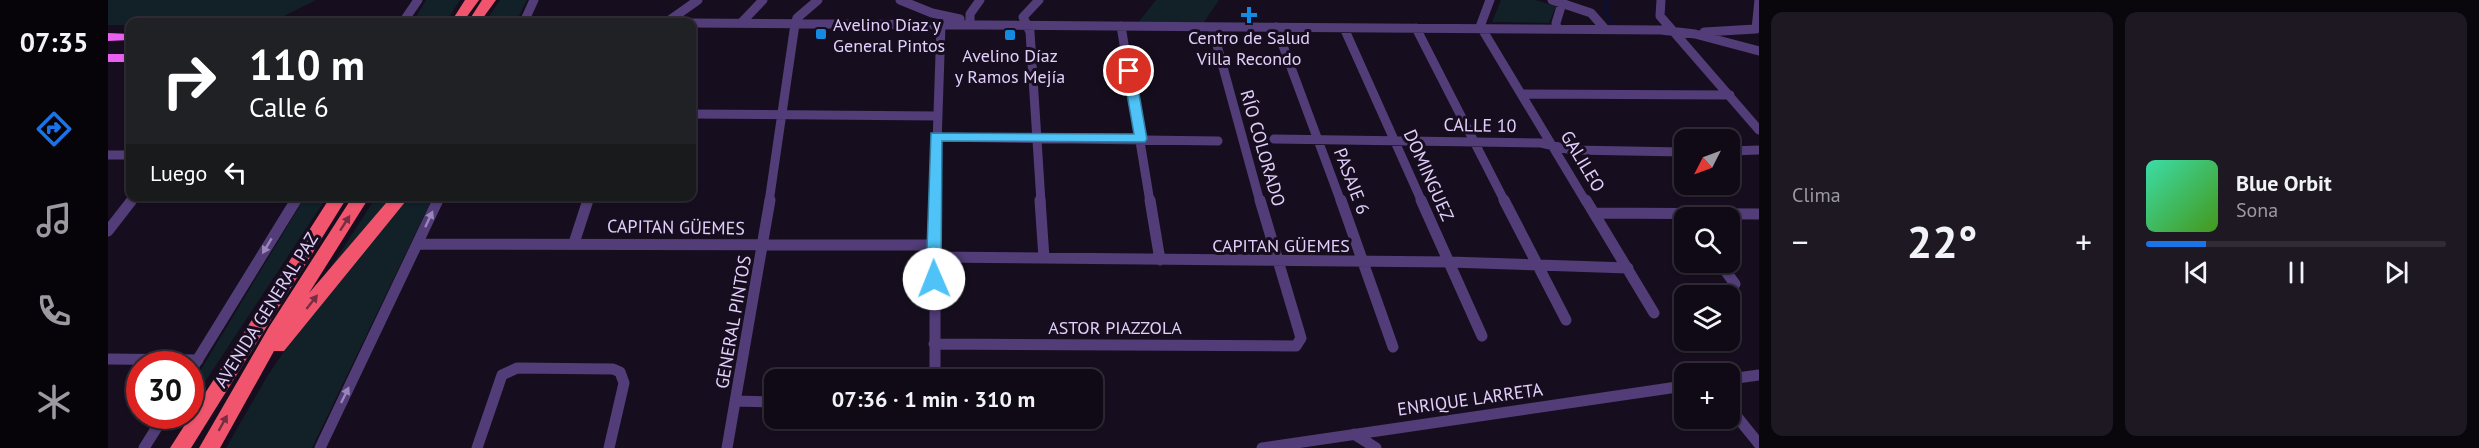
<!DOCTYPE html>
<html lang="es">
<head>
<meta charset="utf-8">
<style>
  :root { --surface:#100a16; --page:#1e1823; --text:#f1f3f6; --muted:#9c9aa1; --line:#302b35; --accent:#1a73e8 }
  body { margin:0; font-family:"PT Sans",sans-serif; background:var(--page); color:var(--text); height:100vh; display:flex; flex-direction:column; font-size:22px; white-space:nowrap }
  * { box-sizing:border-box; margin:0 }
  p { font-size:20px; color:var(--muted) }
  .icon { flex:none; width:33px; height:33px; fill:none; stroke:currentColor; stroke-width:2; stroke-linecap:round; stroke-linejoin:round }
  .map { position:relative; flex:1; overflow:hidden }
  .panel { display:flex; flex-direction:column; gap:12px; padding:12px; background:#09060c; width:720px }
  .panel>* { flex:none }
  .banner { position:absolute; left:18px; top:18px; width:570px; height:183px; border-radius:12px; box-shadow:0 2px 4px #0004,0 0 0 2px var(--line); background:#202124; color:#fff; overflow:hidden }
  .needle { width:39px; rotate:228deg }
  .buttons { position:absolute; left:1566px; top:129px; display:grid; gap:12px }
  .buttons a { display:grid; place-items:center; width:66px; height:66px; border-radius:12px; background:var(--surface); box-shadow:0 2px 4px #0004,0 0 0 2px var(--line); font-size:30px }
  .speed { position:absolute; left:18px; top:351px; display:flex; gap:12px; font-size:30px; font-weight:700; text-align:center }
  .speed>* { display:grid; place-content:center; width:78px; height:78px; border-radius:50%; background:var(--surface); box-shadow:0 2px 4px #0004,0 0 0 2px var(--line); line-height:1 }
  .speed .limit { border:9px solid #d22; background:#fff; color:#111 }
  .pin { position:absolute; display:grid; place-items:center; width:51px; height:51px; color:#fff; margin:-26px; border:3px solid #fff; border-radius:50%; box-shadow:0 2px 6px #0007 }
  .me { position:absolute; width:66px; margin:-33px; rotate:359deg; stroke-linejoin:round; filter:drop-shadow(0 0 4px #0008) }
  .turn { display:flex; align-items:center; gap:21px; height:126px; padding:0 24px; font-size:27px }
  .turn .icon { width:78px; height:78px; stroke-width:2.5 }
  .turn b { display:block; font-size:42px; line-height:51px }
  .then { display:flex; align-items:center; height:57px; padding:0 24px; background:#0003; gap:12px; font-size:22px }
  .big { font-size:45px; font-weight:600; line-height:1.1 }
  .panel .widget { flex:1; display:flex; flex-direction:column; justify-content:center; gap:9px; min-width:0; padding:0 21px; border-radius:12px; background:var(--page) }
  .song { display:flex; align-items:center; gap:18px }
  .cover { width:72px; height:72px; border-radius:9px; background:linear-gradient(135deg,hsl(160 70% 55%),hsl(100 70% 35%)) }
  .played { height:6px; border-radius:3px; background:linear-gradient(90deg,var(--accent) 20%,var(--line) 20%) }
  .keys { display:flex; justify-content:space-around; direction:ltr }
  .heat { display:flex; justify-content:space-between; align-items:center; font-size:33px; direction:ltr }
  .panel .tiles { flex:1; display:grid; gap:12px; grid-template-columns:repeat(2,1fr) }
  .trip { position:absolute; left:656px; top:369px; width:339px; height:60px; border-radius:12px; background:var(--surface); box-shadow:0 2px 4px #0004,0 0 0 2px var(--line); font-weight:600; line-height:60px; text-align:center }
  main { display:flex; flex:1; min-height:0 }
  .dock { display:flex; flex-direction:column; width:108px; justify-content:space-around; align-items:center; background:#060409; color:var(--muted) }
  .dock .icon { width:42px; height:42px }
  .dock .selected { color:var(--accent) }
  .dock b { font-size:27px; color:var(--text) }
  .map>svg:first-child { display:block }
  .green { fill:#112127 }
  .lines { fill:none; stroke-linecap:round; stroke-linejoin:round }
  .stream { stroke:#0d0f37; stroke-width:3 }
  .minor-far1 { stroke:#523d78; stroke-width:9 }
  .minor { stroke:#523d78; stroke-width:11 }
  .major { fill:#ea60f1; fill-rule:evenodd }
  .highway { fill:#f0556d; fill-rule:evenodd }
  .oneway { fill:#9a86ba }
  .oneway2 { fill:#782e42 }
  .route { fill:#4fc3f7; stroke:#337fa1; stroke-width:1.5 }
  .poi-dot { fill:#148ae1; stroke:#160e1e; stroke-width:2 }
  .labels { text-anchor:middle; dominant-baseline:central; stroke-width:6; stroke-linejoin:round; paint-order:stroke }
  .poi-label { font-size:18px; fill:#e2cffb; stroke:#160e1e }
  .street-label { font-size:18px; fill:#e2cffb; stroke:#160e1e }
</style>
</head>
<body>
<main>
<nav class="dock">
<b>07:35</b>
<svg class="icon selected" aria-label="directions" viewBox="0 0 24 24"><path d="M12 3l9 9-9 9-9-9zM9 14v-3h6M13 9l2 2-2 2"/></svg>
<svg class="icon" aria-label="music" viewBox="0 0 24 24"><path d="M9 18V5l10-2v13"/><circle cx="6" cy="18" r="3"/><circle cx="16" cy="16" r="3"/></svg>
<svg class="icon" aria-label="phone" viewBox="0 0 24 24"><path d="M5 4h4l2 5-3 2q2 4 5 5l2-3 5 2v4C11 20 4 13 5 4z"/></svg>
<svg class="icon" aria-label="climate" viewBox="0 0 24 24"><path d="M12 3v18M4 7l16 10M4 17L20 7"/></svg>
</nav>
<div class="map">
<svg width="1651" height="448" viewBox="0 0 1651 448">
  <rect width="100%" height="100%" fill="#160e1e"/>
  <path class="green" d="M 0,0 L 208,0 L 164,22 L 22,22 L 22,25 L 0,25 Z
    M 318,0 L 352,0 L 338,22 L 305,22 Z
    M 392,0 L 419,0 L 408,22 L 377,22 Z
    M 1048,0 L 1111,0 L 1096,22 L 1030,23 Z
    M 1393,0 L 1427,0 L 1448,6 L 1441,23 L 1384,22 Z
    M 197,197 L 219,197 L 83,403 L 83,386 Z
    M 268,197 L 289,197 L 227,268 L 223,267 Z
    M 301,197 L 325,197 L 204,448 L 118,448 L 160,375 L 193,326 Z"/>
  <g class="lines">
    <path class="stream" d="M 1500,0 L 1496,11 L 1504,22"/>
    <path class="minor-far1" d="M 792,0 L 824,13 L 852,19
      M 931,0 L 915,17 L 922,32 L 933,202
      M 1382,0 L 1373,24 L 1374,29 L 1478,202
      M 1444,0 L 1483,13 L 1498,30
      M 1553,0 L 1552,16 L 1651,130
      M 295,22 L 310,0
      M 416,22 L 426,0
      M 559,22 L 590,0
      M 584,23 L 1553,30 L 1587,34 L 1651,51
      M 633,23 L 655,0
      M 862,25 L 862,14 L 872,0
      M 1013,26 L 1042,202
      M 1104,27 L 1152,202
      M 1168,27 L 1233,202
      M 1236,28 L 1314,202
      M 1308,28 L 1397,202
      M 1449,29 L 1448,23 L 1455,0
      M 1596,32 L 1648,29 L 1651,0
      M 1415,94 L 1622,95
      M 584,114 L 829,116
      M 827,137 L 1110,141
      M 1166,139 L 1433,143 L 1464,150 L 1576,152
      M 1622,151 L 1651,150
      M 0,155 L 22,155
      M 23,202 L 27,196
      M 187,202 L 190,196
      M 329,202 L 332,196
      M 479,202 L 481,196
      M 661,202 L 687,24 L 689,18 L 710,0
      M 827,202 L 833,25"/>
    <path class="minor" d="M 827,200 L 827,380
      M 932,200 L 936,258
      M 1042,200 L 1052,260
      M 1233,200 L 1285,347
      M 1313,200 L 1374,336
      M 1396,200 L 1458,320
      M 1478,200 L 1546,313
      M 1488,213 L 1651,214
      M 0,231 L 24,200
      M 466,243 L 480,200
      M 310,244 L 825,245
      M 825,257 L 1342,262 L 1520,268
      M 1611,262 L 1627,284
      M 826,344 L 1188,346 L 1193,338 L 1152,200
      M 0,359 L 90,360
      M 82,372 L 188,200
      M 1622,379 L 1651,375
      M 628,401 L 666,402
      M 1622,408 L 1651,444
      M 1246,434 L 1268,448
      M 36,448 L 56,416
      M 212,448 L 330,200
      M 369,448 L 394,375 L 409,368 L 505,369 L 512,372 L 516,383 L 501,448
      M 619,448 L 662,200
      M 1154,448 L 1576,386"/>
    <path class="major" d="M 0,33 L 22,34 L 22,40 L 0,41 Z
      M 0,54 L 22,54 L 22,62 L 0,62 Z"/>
    <path class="highway" d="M 357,0 L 371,0 L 355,22 L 343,22 Z
      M 374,0 L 388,0 L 372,22 L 360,22 Z
      M 223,196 L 240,196 L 83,448 L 62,448 Z
      M 245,196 L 262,196 L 201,293 L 284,196 L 302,196 L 176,351 L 166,351 L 112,448 L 91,448 L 161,327 Z"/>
  </g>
  <defs><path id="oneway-solid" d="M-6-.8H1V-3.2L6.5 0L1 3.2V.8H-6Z" transform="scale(1.5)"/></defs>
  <g class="oneway">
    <use href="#oneway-solid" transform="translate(321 219) rotate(-65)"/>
    <use href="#oneway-solid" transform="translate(159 246) rotate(121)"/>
    <use href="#oneway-solid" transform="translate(237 395) rotate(-64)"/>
  </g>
  <g class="oneway2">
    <use href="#oneway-solid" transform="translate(237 223) rotate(-57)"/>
    <use href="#oneway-solid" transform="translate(204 302) rotate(-52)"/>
    <use href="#oneway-solid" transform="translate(115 423) rotate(-61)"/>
  </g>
  <path class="route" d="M 1021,67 L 1027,71 L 1039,139 L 1037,142 L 834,141 L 833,279 L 831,283 L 821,283 L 818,279 L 823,133 L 1026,134 L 1015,71 Z"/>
  <g class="poi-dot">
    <path d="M1138 6h6v6h6v6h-6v6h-6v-6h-6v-6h6z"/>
    <rect x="707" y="28" width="12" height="12" rx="3"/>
    <rect x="896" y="29" width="12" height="12" rx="3"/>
  </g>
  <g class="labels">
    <g class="poi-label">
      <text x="725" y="24" text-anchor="start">Avelino Díaz y<tspan x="725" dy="21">General Pintos</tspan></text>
      <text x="1141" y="37">Centro de Salud<tspan x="1141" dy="21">Villa Recondo</tspan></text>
      <text x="902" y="55">Avelino Díaz<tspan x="902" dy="21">y Ramos Mejía</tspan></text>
    </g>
    <g class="street-label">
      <text transform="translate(1372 125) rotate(1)">CALLE 10</text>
      <text transform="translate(1155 148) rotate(74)">RÍO COLORADO</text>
      <text transform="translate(1475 161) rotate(59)">GALILEO</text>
      <text transform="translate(1321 175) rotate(66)">DOMINGUEZ</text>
      <text transform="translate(1244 181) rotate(69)">PASAJE 6</text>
      <text transform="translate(568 227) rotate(1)">CAPITAN GÜEMES</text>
      <text x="1173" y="245">CAPITAN GÜEMES</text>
      <text transform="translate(158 310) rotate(-58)">AVENIDA GENERAL PAZ</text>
      <text transform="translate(625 322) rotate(-80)">GENERAL PINTOS</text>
      <text x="1007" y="327">ASTOR PIAZZOLA</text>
      <text transform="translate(1362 399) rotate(-8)">ENRIQUE LARRETA</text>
    </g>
  </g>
</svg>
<div class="buttons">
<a><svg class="needle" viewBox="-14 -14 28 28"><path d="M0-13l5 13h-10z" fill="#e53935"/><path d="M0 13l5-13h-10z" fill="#9c9aa1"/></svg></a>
<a><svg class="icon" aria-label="search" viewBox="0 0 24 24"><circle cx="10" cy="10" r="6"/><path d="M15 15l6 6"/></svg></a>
<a><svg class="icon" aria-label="layers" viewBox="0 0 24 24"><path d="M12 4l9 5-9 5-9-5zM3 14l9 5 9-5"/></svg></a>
<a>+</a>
</div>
<div class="speed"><div class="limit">30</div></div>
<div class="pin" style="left:1021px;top:71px;background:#d93025"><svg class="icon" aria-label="arrive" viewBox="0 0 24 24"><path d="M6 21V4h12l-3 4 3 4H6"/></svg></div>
<svg class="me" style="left:826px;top:279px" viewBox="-20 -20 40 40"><circle r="19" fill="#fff"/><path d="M0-13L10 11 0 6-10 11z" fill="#4fc3f7"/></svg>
<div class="trip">07:36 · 1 min · 310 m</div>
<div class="banner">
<div class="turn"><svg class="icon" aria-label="right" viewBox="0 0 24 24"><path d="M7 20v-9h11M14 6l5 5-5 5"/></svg><div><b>110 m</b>Calle 6</div></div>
<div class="then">Luego<svg class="icon" aria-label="left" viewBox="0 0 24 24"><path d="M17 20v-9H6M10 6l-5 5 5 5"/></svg></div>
</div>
</div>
<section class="panel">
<div class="tiles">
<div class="widget"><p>Clima</p>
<div class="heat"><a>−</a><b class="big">22°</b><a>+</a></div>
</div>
<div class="widget">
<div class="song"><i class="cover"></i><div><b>Blue Orbit</b><p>Sona</p></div></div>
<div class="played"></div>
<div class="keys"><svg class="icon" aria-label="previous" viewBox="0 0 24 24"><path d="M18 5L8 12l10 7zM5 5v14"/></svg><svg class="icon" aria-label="pause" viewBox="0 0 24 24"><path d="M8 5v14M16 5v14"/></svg><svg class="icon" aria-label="next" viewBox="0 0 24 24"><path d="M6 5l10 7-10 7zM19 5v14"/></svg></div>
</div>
</div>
</section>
</main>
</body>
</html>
